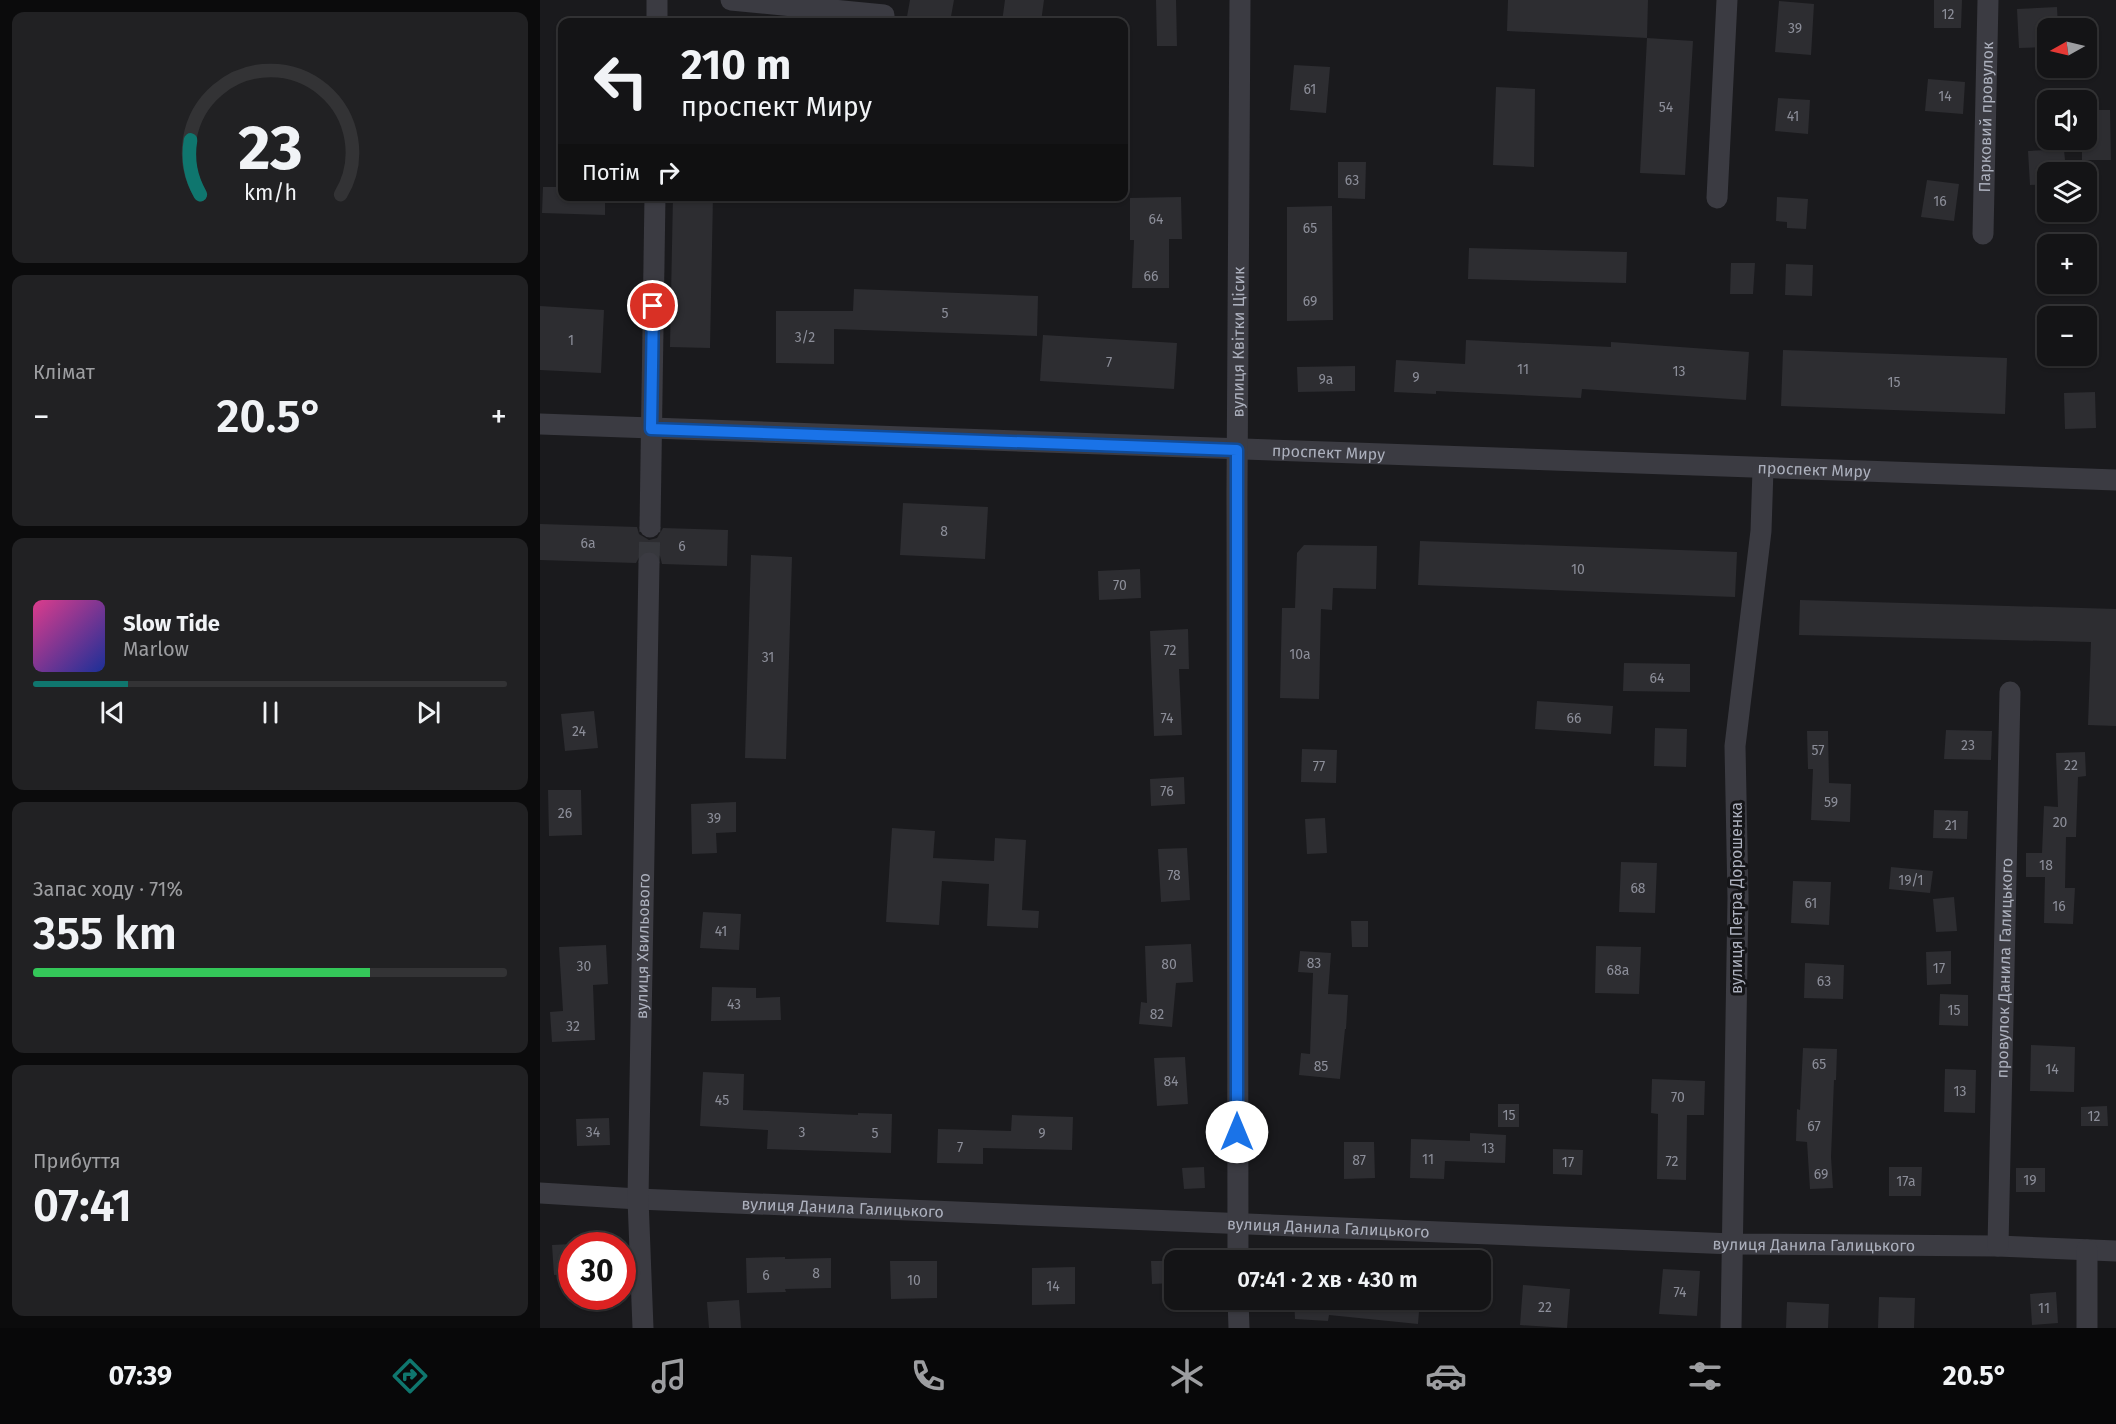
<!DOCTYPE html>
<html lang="uk">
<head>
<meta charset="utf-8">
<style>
  :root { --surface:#141416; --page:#212123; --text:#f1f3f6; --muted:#9d9ea1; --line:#333335; --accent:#0f766e }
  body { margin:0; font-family:"Fira Sans",sans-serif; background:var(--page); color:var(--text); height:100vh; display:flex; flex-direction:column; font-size:22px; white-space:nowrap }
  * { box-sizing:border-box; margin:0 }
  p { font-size:20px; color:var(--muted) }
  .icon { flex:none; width:33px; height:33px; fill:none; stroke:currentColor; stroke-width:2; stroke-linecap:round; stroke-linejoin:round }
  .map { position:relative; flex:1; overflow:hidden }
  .side { display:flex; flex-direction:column; gap:12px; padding:12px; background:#0b0b0c; width:540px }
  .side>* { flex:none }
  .guide { position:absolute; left:18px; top:18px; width:570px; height:183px; border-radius:12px; box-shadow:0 2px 4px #0004,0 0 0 2px var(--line); background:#141416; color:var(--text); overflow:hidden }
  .needle { width:39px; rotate:262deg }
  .tools { position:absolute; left:1497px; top:18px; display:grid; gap:12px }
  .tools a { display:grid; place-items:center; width:60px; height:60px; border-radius:12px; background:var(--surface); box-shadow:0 2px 4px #0004,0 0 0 2px var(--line); font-size:30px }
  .speed { position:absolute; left:18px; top:1232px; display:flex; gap:12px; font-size:30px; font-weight:700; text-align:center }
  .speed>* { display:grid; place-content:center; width:78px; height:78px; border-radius:50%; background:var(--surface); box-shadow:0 2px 4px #0004,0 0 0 2px var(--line); line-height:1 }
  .speed .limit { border:9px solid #d22; background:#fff; color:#111 }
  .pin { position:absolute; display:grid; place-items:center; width:51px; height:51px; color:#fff; margin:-26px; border:3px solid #fff; border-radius:50%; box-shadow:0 2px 6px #0007 }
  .me { position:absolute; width:66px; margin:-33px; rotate:0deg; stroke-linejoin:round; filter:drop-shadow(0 0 4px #0008) }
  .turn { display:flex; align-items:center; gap:21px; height:126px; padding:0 24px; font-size:27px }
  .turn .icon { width:78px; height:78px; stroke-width:2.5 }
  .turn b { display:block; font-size:42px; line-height:51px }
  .then { display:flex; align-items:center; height:57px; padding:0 24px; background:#0003; gap:12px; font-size:22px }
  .big { font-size:45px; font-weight:600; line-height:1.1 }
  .side .widget { flex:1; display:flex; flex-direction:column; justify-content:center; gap:9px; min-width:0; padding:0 21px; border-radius:12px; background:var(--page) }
  .side .dial { align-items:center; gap:0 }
  .dial svg { height:156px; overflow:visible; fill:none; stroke:var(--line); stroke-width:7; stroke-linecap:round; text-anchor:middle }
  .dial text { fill:var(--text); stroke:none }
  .song { display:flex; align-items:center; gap:18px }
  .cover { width:72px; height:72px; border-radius:9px; background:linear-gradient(135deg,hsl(330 70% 55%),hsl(230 70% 35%)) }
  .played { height:6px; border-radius:3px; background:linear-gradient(90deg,var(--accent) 20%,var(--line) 20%) }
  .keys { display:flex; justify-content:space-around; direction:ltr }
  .heat { display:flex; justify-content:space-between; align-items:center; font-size:33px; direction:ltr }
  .charge { height:9px; border-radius:4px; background:linear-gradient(90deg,#34c759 71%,var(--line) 0) }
  .trip { position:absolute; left:624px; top:1250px; width:327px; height:60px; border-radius:12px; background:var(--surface); box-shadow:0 2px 4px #0004,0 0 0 2px var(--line); font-weight:600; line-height:60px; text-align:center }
  .tab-bar { display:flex; height:96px; justify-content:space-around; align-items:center; background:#080809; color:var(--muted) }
  .tab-bar .icon { width:42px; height:42px }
  .tab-bar .active { color:var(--accent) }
  .tab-bar b { font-size:27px; color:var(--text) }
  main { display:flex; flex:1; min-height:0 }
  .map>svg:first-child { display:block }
  .building { fill:#2d2d31 }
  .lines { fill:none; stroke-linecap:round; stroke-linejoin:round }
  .minor-tunnel { stroke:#37383d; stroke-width:21; stroke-dasharray:21 10; stroke-linecap:butt }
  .minor { stroke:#3b3b42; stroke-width:21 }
  .route-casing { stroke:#114b97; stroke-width:15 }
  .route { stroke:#1a73e8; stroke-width:10 }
  .labels { text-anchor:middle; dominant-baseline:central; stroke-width:6; stroke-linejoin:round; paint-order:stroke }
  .number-label { font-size:14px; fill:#8c8e99 }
  .street-label { font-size:16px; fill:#acb0bd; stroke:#151518 }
</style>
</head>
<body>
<main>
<section class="side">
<div class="widget dial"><svg viewBox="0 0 100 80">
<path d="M14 69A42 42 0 1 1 86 69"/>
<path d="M14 69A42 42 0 0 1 9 41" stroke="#0f766e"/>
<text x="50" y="56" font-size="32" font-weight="700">23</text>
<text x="50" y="72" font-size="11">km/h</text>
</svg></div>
<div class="widget"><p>Клімат</p>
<div class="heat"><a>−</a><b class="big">20.5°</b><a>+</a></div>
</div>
<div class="widget">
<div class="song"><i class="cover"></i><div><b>Slow Tide</b><p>Marlow</p></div></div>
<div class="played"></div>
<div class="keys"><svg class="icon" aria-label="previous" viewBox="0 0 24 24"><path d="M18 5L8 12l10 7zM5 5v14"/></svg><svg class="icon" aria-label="pause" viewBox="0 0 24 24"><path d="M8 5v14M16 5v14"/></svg><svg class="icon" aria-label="next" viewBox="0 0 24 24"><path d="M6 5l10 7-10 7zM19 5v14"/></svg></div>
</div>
<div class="widget"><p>Запас ходу · 71%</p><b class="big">355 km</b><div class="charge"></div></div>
<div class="widget"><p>Прибуття</p><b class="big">07:41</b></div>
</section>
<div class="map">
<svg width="1576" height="1328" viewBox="0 0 1576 1328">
  <rect width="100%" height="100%" fill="#1a1a1d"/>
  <path class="building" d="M 370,0 L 414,0 L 410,22 L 366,22 Z
    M 465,0 L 504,0 L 501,22 L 462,22 Z
    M 616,0 L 636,0 L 637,46 L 617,46 Z
    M 968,0 L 1108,0 L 1107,38 L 967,31 Z
    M 1394,0 L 1422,0 L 1421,28 L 1394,28 Z
    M 1239,1 L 1274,4 L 1271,55 L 1235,52 Z
    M 1517,7 L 1518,28 L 1508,28 L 1508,47 L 1479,48 L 1477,9 Z
    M 1107,38 L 1153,41 L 1145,175 L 1100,173 Z
    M 754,65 L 790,67 L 786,113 L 750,110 Z
    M 1388,79 L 1425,82 L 1423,114 L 1385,111 Z
    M 956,87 L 995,89 L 994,167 L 953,165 Z
    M 1238,98 L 1270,100 L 1268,134 L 1235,131 Z
    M 1546,110 L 1570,110 L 1571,160 L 1542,160 L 1542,140 L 1546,140 Z
    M 1524,149 L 1526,172 L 1508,172 L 1508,184 L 1490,185 L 1488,151 Z
    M 798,162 L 826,162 L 825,199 L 798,198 Z
    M 1387,180 L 1419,184 L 1414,221 L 1381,217 Z
    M 3,187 L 22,187 L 22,196 L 65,196 L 65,215 L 2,213 Z
    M 133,196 L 173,196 L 170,348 L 130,347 Z
    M 641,197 L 642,239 L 629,239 L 629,288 L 592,288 L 594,240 L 590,240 L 590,198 Z
    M 1237,197 L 1268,199 L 1266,229 L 1247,228 L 1247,222 L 1236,221 Z
    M 792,206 L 793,320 L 747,321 L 747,207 Z
    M 929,248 L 1087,252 L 1086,283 L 928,279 Z
    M 1191,263 L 1215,263 L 1213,294 L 1190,294 Z
    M 1246,264 L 1273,265 L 1272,296 L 1245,295 Z
    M 314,289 L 498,296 L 497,336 L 294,329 L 294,364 L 236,363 L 236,311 L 313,311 Z
    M 0,306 L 64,310 L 61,373 L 0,370 Z
    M 503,335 L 637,343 L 634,389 L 500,381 Z
    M 926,340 L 1071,347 L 1071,342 L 1209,352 L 1206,400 L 1042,389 L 1041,398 L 896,391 L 896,394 L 854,392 L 856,360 L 925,364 Z
    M 1243,350 L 1467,358 L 1465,414 L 1241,406 Z
    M 815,366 L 815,391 L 758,392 L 757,367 Z
    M 1555,392 L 1556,428 L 1525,429 L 1524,393 Z
    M 363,503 L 448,507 L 445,559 L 360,555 Z
    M 0,524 L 97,527 L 99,534 L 109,540 L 117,538 L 123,528 L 188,530 L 187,566 L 122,564 L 120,556 L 110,550 L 102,552 L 96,563 L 0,560 Z
    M 880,541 L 1197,552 L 1195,597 L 878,585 Z
    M 764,545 L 837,546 L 836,589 L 793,588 L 792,610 L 781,609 L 779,699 L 740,698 L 742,608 L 755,608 L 757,553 Z
    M 211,555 L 252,557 L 246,759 L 205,758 Z
    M 600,569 L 601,598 L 559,600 L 558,571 Z
    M 1260,600 L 1576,609 L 1576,726 L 1548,725 L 1551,642 L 1259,635 Z
    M 648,629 L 649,669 L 639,669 L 642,735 L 614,736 L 610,631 Z
    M 1084,663 L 1150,664 L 1150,692 L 1083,691 Z
    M 997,701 L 1073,706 L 1071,734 L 995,729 Z
    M 54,711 L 58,748 L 25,751 L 21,714 Z
    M 1115,728 L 1147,729 L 1146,767 L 1114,766 Z
    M 1406,730 L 1452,731 L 1451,760 L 1404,759 Z
    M 1267,731 L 1288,731 L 1289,783 L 1311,784 L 1310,822 L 1271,820 L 1273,769 L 1268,769 Z
    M 762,749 L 797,750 L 796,783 L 761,782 Z
    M 1545,752 L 1546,776 L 1538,777 L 1536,837 L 1526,837 L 1525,888 L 1535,888 L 1533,924 L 1504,923 L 1505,877 L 1486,877 L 1486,853 L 1502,853 L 1504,806 L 1518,807 L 1516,753 Z
    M 644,777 L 645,804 L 611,806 L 610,779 Z
    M 8,790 L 41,790 L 42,835 L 9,836 Z
    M 196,802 L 196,832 L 176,833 L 177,853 L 152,854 L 151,804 Z
    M 1394,810 L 1428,811 L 1427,839 L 1393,838 Z
    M 785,818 L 787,853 L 767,854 L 765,819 Z
    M 352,828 L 395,831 L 393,858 L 454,861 L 455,838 L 486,840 L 482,910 L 499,911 L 498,928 L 447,926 L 449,884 L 402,881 L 399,925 L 346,922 Z
    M 647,848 L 650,900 L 621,902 L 618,849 Z
    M 1081,862 L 1117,863 L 1115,913 L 1079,912 Z
    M 1351,867 L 1393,871 L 1390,893 L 1349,889 Z
    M 1253,881 L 1291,882 L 1289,925 L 1251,923 Z
    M 1414,897 L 1417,931 L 1396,932 L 1393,899 Z
    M 163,912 L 201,914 L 199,950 L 160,948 Z
    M 811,921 L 828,921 L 828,947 L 812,947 Z
    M 651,944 L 653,982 L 636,983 L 632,1027 L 599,1024 L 601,1002 L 607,1003 L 605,946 Z
    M 66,945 L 68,984 L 53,985 L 55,1040 L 12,1042 L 10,1012 L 23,1011 L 19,947 Z
    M 1056,946 L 1101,947 L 1099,994 L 1055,993 Z
    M 760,951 L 791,953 L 788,994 L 808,995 L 806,1029 L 805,1029 L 800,1079 L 759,1075 L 761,1053 L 770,1054 L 773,973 L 758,972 Z
    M 1411,951 L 1411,984 L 1387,985 L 1386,952 Z
    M 1265,963 L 1304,965 L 1303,999 L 1264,998 Z
    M 172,987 L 216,988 L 216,998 L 240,997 L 241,1020 L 171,1021 Z
    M 1400,994 L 1428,995 L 1428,1026 L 1399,1025 Z
    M 1491,1045 L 1535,1047 L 1534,1092 L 1490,1091 Z
    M 1263,1048 L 1297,1049 L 1296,1080 L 1294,1080 L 1291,1157 L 1293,1188 L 1270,1189 L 1267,1142 L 1256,1141 L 1257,1109 L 1260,1110 Z
    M 645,1057 L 648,1104 L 617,1106 L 614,1058 Z
    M 1405,1069 L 1436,1070 L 1435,1113 L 1404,1112 Z
    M 163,1072 L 204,1074 L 203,1110 L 318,1115 L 318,1113 L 352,1114 L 351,1153 L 227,1149 L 228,1130 L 160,1126 Z
    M 1112,1079 L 1165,1081 L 1164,1115 L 1147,1115 L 1146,1180 L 1117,1179 L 1118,1114 L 1111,1113 Z
    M 958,1104 L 979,1104 L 979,1127 L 958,1127 Z
    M 1567,1106 L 1568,1126 L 1541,1126 L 1541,1107 Z
    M 472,1115 L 533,1117 L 532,1150 L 443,1148 L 443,1164 L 397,1163 L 398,1129 L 471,1131 Z
    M 69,1118 L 70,1145 L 37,1146 L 36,1119 Z
    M 930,1133 L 966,1135 L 965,1163 L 905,1161 L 904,1179 L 870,1178 L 871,1139 L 930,1141 Z
    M 804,1142 L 834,1142 L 835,1178 L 804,1179 Z
    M 1013,1149 L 1043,1150 L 1042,1175 L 1013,1174 Z
    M 664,1167 L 665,1188 L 644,1189 L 642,1168 Z
    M 1349,1167 L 1382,1167 L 1381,1196 L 1349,1196 Z
    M 1476,1168 L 1505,1168 L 1505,1192 L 1476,1192 Z
    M 32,1244 L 32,1274 L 14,1275 L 12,1245 Z
    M 245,1257 L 245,1259 L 291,1258 L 291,1288 L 245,1289 L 246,1292 L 207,1293 L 206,1258 Z
    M 350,1261 L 397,1261 L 397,1298 L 351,1299 Z
    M 611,1261 L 634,1261 L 634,1283 L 612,1284 Z
    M 535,1267 L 535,1304 L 492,1305 L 492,1268 Z
    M 1123,1269 L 1160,1271 L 1157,1316 L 1119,1314 Z
    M 983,1285 L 1030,1289 L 1027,1328 L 980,1325 Z
    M 1516,1292 L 1518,1323 L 1492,1325 L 1490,1294 Z
    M 1339,1297 L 1375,1298 L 1374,1328 L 1338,1328 Z
    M 754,1299 L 880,1299 L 878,1324 L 789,1315 L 788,1321 L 755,1319 Z
    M 199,1300 L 201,1328 L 169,1328 L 167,1302 Z
    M 1247,1302 L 1289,1304 L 1288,1328 L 1246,1328 Z"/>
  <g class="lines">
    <path class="minor-tunnel" d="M 109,563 L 110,527"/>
    <g class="minor">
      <path d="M 191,0 L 344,15"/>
      <path d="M 117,22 L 117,0"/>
      <path d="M 1177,198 L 1187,0"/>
      <path id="s1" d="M 1443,234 L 1448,0"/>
      <path id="s2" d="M 0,424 L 1576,480"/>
      <path d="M 110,527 L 115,196"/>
      <path id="s3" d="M 0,1193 L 98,1199 L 1193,1244 L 1458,1246 L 1576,1251"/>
      <path id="s4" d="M 1458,1246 L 1470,692"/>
      <path id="s5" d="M 698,1260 L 697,491 L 700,0"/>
      <path d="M 698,1299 L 699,1328"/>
      <path id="s6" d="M 103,1328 L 98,1199 L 109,563"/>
      <path d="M 1191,1328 L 1198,898 L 1195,746 L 1221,531 L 1223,469"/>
      <path d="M 1547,1328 L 1547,1250"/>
    </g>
  </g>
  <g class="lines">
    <g class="route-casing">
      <path id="route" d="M 113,306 L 111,429 L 697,450 L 697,1132"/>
    </g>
    <use href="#route" class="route"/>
  </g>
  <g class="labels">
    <g class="number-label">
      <text x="1408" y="14">12</text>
      <text x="1255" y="28">39</text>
      <text x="770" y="89">61</text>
      <text x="1405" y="96">14</text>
      <text x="1126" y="107">54</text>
      <text x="1253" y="116">41</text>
      <text x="812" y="180">63</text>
      <text x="1400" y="201">16</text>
      <text x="616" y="219">64</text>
      <text x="770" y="228">65</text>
      <text x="611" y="276">66</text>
      <text x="770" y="301">69</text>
      <text x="405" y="313">5</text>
      <text x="265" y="337">3/2</text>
      <text x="31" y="340">1</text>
      <text x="569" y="362">7</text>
      <text x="983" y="369">11</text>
      <text x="1139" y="371">13</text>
      <text x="876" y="377">9</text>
      <text x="786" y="379">9а</text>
      <text x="1354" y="382">15</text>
      <text x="404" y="531">8</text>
      <text x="48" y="543">6а</text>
      <text x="142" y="546">6</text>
      <text x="1038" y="569">10</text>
      <text x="580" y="585">70</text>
      <text x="630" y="650">72</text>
      <text x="760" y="654">10а</text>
      <text x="228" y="657">31</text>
      <text x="1117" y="678">64</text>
      <text x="627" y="718">74</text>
      <text x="1034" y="718">66</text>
      <text x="39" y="731">24</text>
      <text x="1428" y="745">23</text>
      <text x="1278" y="750">57</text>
      <text x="1531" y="765">22</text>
      <text x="779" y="766">77</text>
      <text x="627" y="791">76</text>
      <text x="1291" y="802">59</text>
      <text x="25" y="813">26</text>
      <text x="174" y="818">39</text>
      <text x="1520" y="822">20</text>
      <text x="1411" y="825">21</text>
      <text x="1506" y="865">18</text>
      <text x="634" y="875">78</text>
      <text x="1371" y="880">19/1</text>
      <text x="1098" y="888">68</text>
      <text x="1271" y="903">61</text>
      <text x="1519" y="906">16</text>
      <text x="181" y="931">41</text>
      <text x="774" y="963">83</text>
      <text x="629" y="964">80</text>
      <text x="44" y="966">30</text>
      <text x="1399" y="968">17</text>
      <text x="1078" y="970">68а</text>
      <text x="1284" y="981">63</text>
      <text x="194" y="1004">43</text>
      <text x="1414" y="1010">15</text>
      <text x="617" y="1014">82</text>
      <text x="33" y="1026">32</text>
      <text x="1279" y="1064">65</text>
      <text x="781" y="1066">85</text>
      <text x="1512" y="1069">14</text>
      <text x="631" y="1081">84</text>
      <text x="1420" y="1091">13</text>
      <text x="1138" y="1097">70</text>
      <text x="182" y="1100">45</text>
      <text x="969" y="1115">15</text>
      <text x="1554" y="1116">12</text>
      <text x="1274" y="1126">67</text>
      <text x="53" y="1132">34</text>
      <text x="262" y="1132">3</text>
      <text x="335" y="1133">5</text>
      <text x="502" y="1133">9</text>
      <text x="420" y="1147">7</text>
      <text x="948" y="1148">13</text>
      <text x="888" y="1159">11</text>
      <text x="819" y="1160">87</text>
      <text x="1132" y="1161">72</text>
      <text x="1028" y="1162">17</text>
      <text x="1281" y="1174">69</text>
      <text x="1490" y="1180">19</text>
      <text x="1366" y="1181">17а</text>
      <text x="276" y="1273">8</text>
      <text x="226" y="1275">6</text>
      <text x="374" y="1280">10</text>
      <text x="513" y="1286">14</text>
      <text x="1140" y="1292">74</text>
      <text x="1005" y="1307">22</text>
      <text x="1504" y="1308">11</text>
    </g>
    <g class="street-label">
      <text stroke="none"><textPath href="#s1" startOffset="117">Парковий провулок</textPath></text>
      <text stroke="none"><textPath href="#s5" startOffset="918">вулиця Квітки Цісик</textPath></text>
      <text stroke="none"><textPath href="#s2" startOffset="789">проспект Миру</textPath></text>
      <text stroke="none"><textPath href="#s2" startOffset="1275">проспект Миру</textPath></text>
      <text transform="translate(1196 898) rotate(-90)">вулиця Петра Дорошенка</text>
      <text stroke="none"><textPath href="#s6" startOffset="382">вулиця Хвильового</textPath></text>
      <text stroke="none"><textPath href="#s4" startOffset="278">провулок Данила Галицького</textPath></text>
      <text stroke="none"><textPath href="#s3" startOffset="303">вулиця Данила Галицького</textPath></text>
      <text stroke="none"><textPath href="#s3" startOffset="789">вулиця Данила Галицького</textPath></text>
      <text stroke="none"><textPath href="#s3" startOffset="1275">вулиця Данила Галицького</textPath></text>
    </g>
  </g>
</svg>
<div class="tools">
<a><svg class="needle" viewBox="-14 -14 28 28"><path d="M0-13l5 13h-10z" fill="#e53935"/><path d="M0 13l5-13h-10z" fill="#9d9ea1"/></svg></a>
<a><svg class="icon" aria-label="sound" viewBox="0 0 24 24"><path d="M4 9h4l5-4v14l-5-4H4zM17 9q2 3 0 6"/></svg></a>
<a><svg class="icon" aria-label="layers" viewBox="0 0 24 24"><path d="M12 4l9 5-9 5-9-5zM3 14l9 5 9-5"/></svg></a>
<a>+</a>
<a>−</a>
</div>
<div class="speed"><div class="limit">30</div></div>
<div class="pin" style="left:113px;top:306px;background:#d93025"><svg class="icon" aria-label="arrive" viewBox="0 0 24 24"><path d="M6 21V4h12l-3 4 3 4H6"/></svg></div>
<svg class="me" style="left:697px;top:1132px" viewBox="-20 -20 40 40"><circle r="19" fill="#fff"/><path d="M0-13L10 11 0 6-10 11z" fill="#1a73e8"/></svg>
<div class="trip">07:41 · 2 хв · 430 m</div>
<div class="guide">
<div class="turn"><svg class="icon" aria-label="left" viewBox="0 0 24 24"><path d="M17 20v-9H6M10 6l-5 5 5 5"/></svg><div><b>210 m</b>проспект Миру</div></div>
<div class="then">Потім<svg class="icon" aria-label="right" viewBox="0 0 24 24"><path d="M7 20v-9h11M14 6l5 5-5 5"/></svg></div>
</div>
</div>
</main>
<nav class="tab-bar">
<b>07:39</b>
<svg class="icon active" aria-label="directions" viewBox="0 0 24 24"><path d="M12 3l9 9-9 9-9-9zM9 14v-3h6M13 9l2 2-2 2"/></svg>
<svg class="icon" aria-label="music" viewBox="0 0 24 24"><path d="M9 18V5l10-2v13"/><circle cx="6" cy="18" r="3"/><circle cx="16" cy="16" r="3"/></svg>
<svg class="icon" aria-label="phone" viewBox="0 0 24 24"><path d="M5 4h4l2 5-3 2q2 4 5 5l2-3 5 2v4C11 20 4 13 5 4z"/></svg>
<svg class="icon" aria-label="climate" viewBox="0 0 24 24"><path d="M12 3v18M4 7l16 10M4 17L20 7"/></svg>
<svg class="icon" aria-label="car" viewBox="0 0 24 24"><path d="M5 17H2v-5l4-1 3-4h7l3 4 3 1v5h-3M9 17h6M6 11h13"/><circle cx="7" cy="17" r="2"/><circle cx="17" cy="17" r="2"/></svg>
<svg class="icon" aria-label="filters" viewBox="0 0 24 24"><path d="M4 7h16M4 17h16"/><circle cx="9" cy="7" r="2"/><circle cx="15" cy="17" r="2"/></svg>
<b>20.5°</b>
</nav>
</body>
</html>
